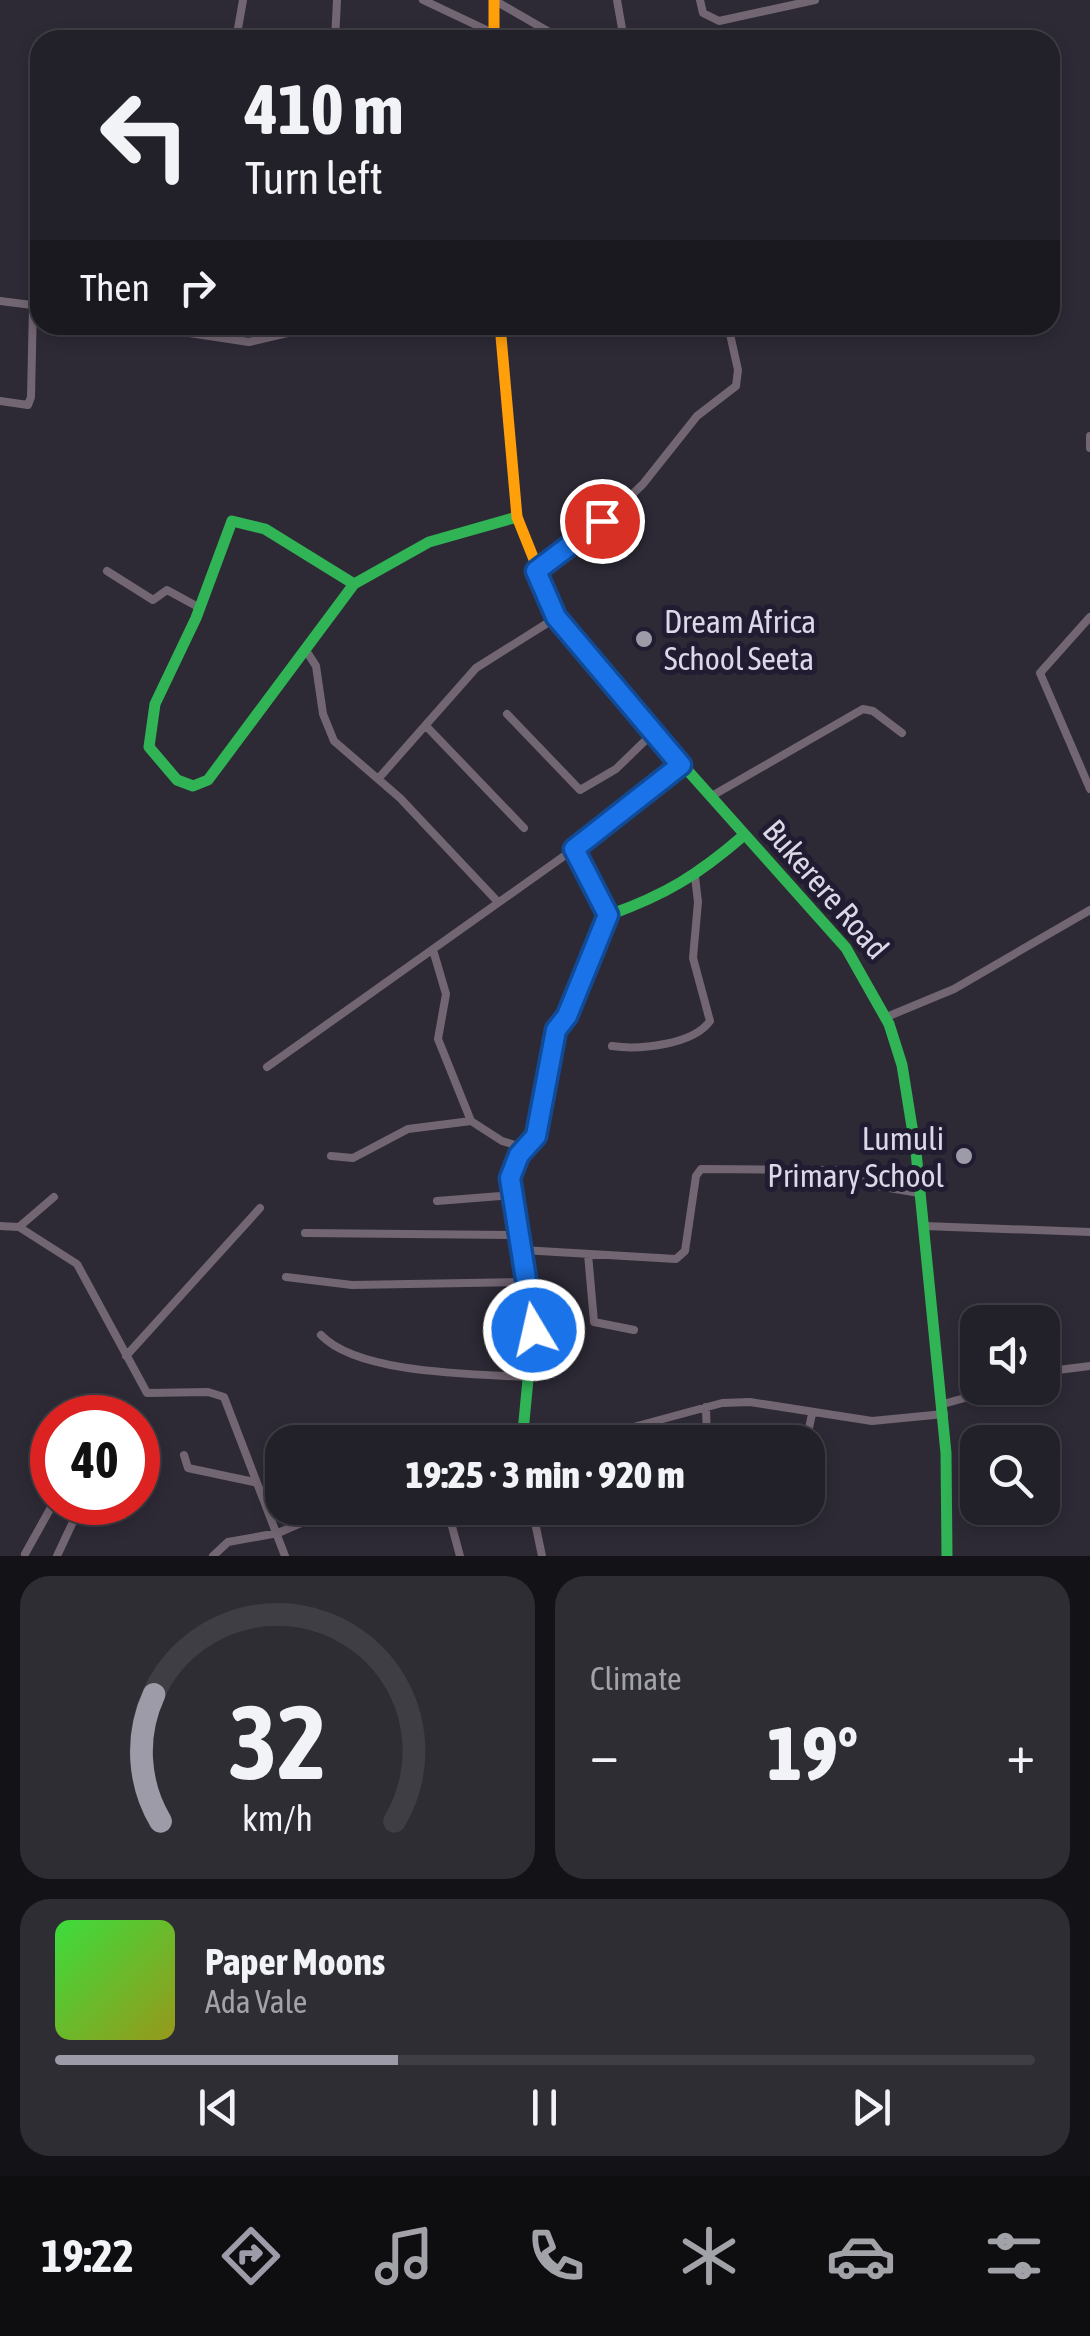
<!DOCTYPE html>
<html lang="en">
<head>
<meta charset="utf-8">
<style>
  :root { --surface:#222028; --page:#2e2d34; --text:#f1f3f6; --muted:#a2a3a8; --line:#3f3e45; --accent:#9e9ba9 }
  body { margin:0; font-family:"Asap Condensed",sans-serif; background:var(--page); color:var(--text); height:100vh; display:flex; flex-direction:column; font-size:38px; white-space:nowrap }
  * { box-sizing:border-box; margin:0 }
  p { font-size:32px; color:var(--muted) }
  .icon { flex:none; width:55px; height:55px; fill:none; stroke:currentColor; stroke-width:2; stroke-linecap:round; stroke-linejoin:round }
  .map { position:relative; height:1556px; overflow:hidden }
  .sheet { display:flex; flex-direction:column; gap:20px; padding:20px; background:#131216; flex:1 }
  .sheet>* { flex:none }
  .hud { position:absolute; left:30px; top:30px; width:1030px; height:305px; border-radius:30px; box-shadow:0 5px 15px #0003,0 0 0 2px var(--line); background:#222028; color:var(--text); overflow:hidden }
  .tools { position:absolute; left:960px; top:1305px; display:grid; gap:20px }
  .tools a { display:grid; place-items:center; width:100px; height:100px; border-radius:20px; background:var(--surface); box-shadow:0 5px 15px #0003,0 0 0 2px var(--line); font-size:50px }
  .speed { position:absolute; left:30px; top:1395px; display:flex; gap:20px; font-size:50px; font-weight:700; text-align:center }
  .speed>* { display:grid; place-content:center; width:130px; height:130px; border-radius:50%; background:var(--surface); box-shadow:0 5px 15px #0003,0 0 0 2px var(--line); line-height:1 }
  .speed .limit { border:15px solid #d22; background:#fff; color:#111 }
  .pin { position:absolute; display:grid; place-items:center; width:85px; height:85px; color:#fff; margin:-42px; border:5px solid #fff; border-radius:50%; box-shadow:0 2px 10px #0007 }
  .me { position:absolute; width:110px; margin:-55px; rotate:351deg; stroke-linejoin:round; filter:drop-shadow(0 0 8px #0008) }
  .turn { display:flex; align-items:center; gap:35px; height:210px; padding:0 50px; font-size:45px }
  .turn .icon { width:130px; height:130px; stroke-width:2.5 }
  .turn b { display:block; font-size:70px; line-height:85px }
  .then { display:flex; align-items:center; height:95px; padding:0 50px; background:#0003; gap:20px; font-size:38px }
  .big { font-size:75px; font-weight:800; line-height:1.1 }
  .sheet .widget { flex:1; display:flex; flex-direction:column; justify-content:center; gap:15px; min-width:0; padding:0 35px; border-radius:30px; background:var(--page) }
  .sheet .dial { align-items:center; gap:0 }
  .dial svg { height:260px; overflow:visible; fill:none; stroke:var(--line); stroke-width:7; stroke-linecap:round; text-anchor:middle }
  .dial text { fill:var(--text); stroke:none }
  .song { display:flex; align-items:center; gap:30px }
  .cover { width:120px; height:120px; border-radius:15px; background:linear-gradient(135deg,hsl(120 70% 55%),hsl(60 70% 35%)) }
  .played { height:10px; border-radius:5px; background:linear-gradient(90deg,var(--accent) 35%,var(--line) 35%) }
  .keys { display:flex; justify-content:space-around; direction:ltr }
  .heat { display:flex; justify-content:space-between; align-items:center; font-size:55px; direction:ltr }
  .sheet .tiles { flex:1; display:grid; gap:20px; grid-template-columns:1fr 1fr }
  .widget:last-child { grid-column:span 2 }
  .trip { position:absolute; left:265px; top:1425px; width:560px; height:100px; border-radius:30px; background:var(--surface); box-shadow:0 5px 15px #0003,0 0 0 2px var(--line); font-weight:800; line-height:100px; text-align:center }
  .menu { display:flex; height:160px; justify-content:space-around; align-items:center; background:#0e0d10; color:var(--muted) }
  .menu .icon { width:70px; height:70px }
  .menu .selected { color:var(--accent) }
  .menu b { font-size:45px; color:var(--text) }
  .map>svg:first-child { display:block }
  .lines { fill:none; stroke-linecap:round; stroke-linejoin:round }
  .street { stroke:#736673; stroke-width:8 }
  .fast { stroke:#30b455; stroke-width:11 }
  .slow { stroke:#ff9f0a; stroke-width:11 }
  .route-casing { stroke:#114b97; stroke-width:25 }
  .route { stroke:#1a73e8; stroke-width:18 }
  .poi-dot { fill:#9e9ba9; stroke:#211c31; stroke-width:4 }
  .labels { text-anchor:middle; dominant-baseline:central; stroke-width:10; stroke-linejoin:round; paint-order:stroke }
  .poi-label { font-size:32px; fill:#dbd8e7; stroke:#211c31; text-anchor:start }
  .street-label { font-size:32px; fill:#dbd8e7; stroke:#211c31 }
</style>
</head>
<body>
<div class="map">
<svg width="1090" height="1556" viewBox="0 0 1090 1556">
  <rect width="100%" height="100%" fill="#2d2a36"/>
  <g class="lines">
    <path class="street" d="M 423,0 L 495,34
      M 494,0 L 563,40
      M 617,0 L 624,40
      M 700,0 L 703,13 L 719,21 L 815,0
      M 236,40 L 243,0
      M 335,40 L 337,0
      M 0,301 L 40,306
      M 136,325 L 249,342 L 322,325
      M 0,401 L 28,405 L 31,397 L 33,305
      M 1090,436 L 1090,448
      M 107,571 L 153,600 L 167,590 L 200,608
      M 536,571 L 614,512 L 643,484 L 697,416 L 736,386 L 738,370 L 728,325
      M 1090,617 L 1040,673 L 1090,789
      M 307,652 L 316,666 L 323,714 L 334,741 L 400,798 L 498,902
      M 507,714 L 580,790 L 616,769 L 654,732
      M 428,728 L 524,828
      M 378,779 L 476,668 L 557,617
      M 710,797 L 863,709 L 873,711 L 902,733
      M 574,849 L 609,915
      M 433,950 L 446,994 L 438,1039 L 471,1121
      M 889,1016 L 954,989 L 1090,910
      M 612,1046 C 639,1050 693,1045 710,1021 L 693,958 L 698,902 L 695,877
      M 267,1067 L 574,849 L 681,765
      M 331,1156 L 353,1158 L 408,1129 L 471,1121 L 502,1141 L 525,1148
      M 54,1197 L 19,1227 L 77,1264 L 147,1393 L 208,1392 L 224,1397 L 285,1556
      M 437,1201 L 513,1195
      M 0,1226 L 19,1227
      M 924,1226 L 1090,1232
      M 305,1233 L 519,1235
      M 522,1250 L 676,1259 L 685,1251 L 696,1176 L 701,1169 L 835,1170 L 872,1185 L 919,1193
      M 588,1254 L 594,1322 L 634,1330
      M 286,1277 L 352,1285 L 527,1282
      M 321,1335 C 358,1374 474,1374 527,1377
      M 126,1356 L 260,1208
      M 1042,1372 L 1090,1366
      M 943,1404 L 1001,1388
      M 706,1407 L 707,1442
      M 578,1442 L 722,1403 L 750,1402 L 872,1421 L 944,1414
      M 806,1442 L 812,1414
      M 184,1455 L 188,1468 L 254,1482
      M 808,1495 L 808,1501
      M 447,1508 L 460,1556
      M 532,1508 L 542,1556
      M 25,1554 L 54,1502
      M 57,1556 L 79,1509 L 64,1502
      M 213,1556 L 228,1542 L 278,1533 L 336,1508"/>
    <path class="fast" d="M 354,584 L 265,529 L 232,521 L 196,618 L 155,704 L 149,747 L 177,780 L 193,786 L 208,780 L 354,584 L 429,542 L 517,517
      M 656,735 L 846,948 L 889,1024 L 902,1065 L 916,1152 L 946,1453 L 947,1556
      M 522,1442 L 534,1317 L 511,1178 L 519,1155 L 536,1136 L 556,1030 L 570,1010 L 609,915 C 665,895 698,875 743,836"/>
    <path class="slow" d="M 494,0 L 494,40
      M 500,325 L 517,517 L 557,617 L 656,735"/>
  </g>
  <g class="lines">
    <g class="route-casing">
      <path id="route" d="M 534,1330 L 510,1178 L 519,1155 L 536,1136 L 556,1030 L 567,1016 L 608,915 L 574,849 L 681,765 L 556,617 L 536,571 L 602,521"/>
    </g>
    <use href="#route" class="route"/>
  </g>
  <g class="poi-dot">
    <circle cx="644" cy="639" r="10"/>
    <circle cx="964" cy="1156" r="10"/>
  </g>
  <g class="labels">
    <g class="poi-label">
      <text x="664" y="621">Dream Africa<tspan x="664" dy="37">School Seeta</tspan></text>
      <text x="944" y="1138" text-anchor="end">Lumuli<tspan x="944" dy="37">Primary School</tspan></text>
    </g>
    <g class="street-label">
      <text transform="translate(826 889) rotate(49)">Bukerere Road</text>
    </g>
  </g>
</svg>
<div class="tools">
<a><svg class="icon" aria-label="sound" viewBox="0 0 24 24"><path d="M4 9h4l5-4v14l-5-4H4zM17 9q2 3 0 6"/></svg></a>
<a><svg class="icon" aria-label="search" viewBox="0 0 24 24"><circle cx="10" cy="10" r="6"/><path d="M15 15l6 6"/></svg></a>
</div>
<div class="speed"><div class="limit">40</div></div>
<div class="pin" style="left:602px;top:521px;background:#d93025"><svg class="icon" aria-label="arrive" viewBox="0 0 24 24"><path d="M6 21V4h12l-3 4 3 4H6"/></svg></div>
<svg class="me" style="left:534px;top:1330px" viewBox="-20 -20 40 40"><circle r="17" fill="#1a73e8" stroke="#fff" stroke-width="3"/><path d="M0-11L8 9 0 5-8 9z" fill="#fff"/></svg>
<div class="trip">19:25 · 3 min · 920 m</div>
<div class="hud">
<div class="turn"><svg class="icon" aria-label="left" viewBox="0 0 24 24"><path d="M17 20v-9H6M10 6l-5 5 5 5"/></svg><div><b>410 m</b>Turn left</div></div>
<div class="then">Then<svg class="icon" aria-label="right" viewBox="0 0 24 24"><path d="M7 20v-9h11M14 6l5 5-5 5"/></svg></div>
</div>
</div>
<section class="sheet">
<div class="tiles">
<div class="widget dial"><svg viewBox="0 0 100 80">
<path d="M14 69A42 42 0 1 1 86 69"/>
<path d="M14 69A42 42 0 0 1 12 30" stroke="#9e9ba9"/>
<text x="50" y="56" font-size="32" font-weight="700">32</text>
<text x="50" y="72" font-size="11">km/h</text>
</svg></div>
<div class="widget"><p>Climate</p>
<div class="heat"><a>−</a><b class="big">19°</b><a>+</a></div>
</div>
<div class="widget">
<div class="song"><i class="cover"></i><div><b>Paper Moons</b><p>Ada Vale</p></div></div>
<div class="played"></div>
<div class="keys"><svg class="icon" aria-label="previous" viewBox="0 0 24 24"><path d="M18 5L8 12l10 7zM5 5v14"/></svg><svg class="icon" aria-label="pause" viewBox="0 0 24 24"><path d="M8 5v14M16 5v14"/></svg><svg class="icon" aria-label="next" viewBox="0 0 24 24"><path d="M6 5l10 7-10 7zM19 5v14"/></svg></div>
</div>
</div>
</section>
<nav class="menu">
<b>19:22</b>
<svg class="icon selected" aria-label="directions" viewBox="0 0 24 24"><path d="M12 3l9 9-9 9-9-9zM9 14v-3h6M13 9l2 2-2 2"/></svg>
<svg class="icon" aria-label="music" viewBox="0 0 24 24"><path d="M9 18V5l10-2v13"/><circle cx="6" cy="18" r="3"/><circle cx="16" cy="16" r="3"/></svg>
<svg class="icon" aria-label="phone" viewBox="0 0 24 24"><path d="M5 4h4l2 5-3 2q2 4 5 5l2-3 5 2v4C11 20 4 13 5 4z"/></svg>
<svg class="icon" aria-label="climate" viewBox="0 0 24 24"><path d="M12 3v18M4 7l16 10M4 17L20 7"/></svg>
<svg class="icon" aria-label="car" viewBox="0 0 24 24"><path d="M5 17H2v-5l4-1 3-4h7l3 4 3 1v5h-3M9 17h6M6 11h13"/><circle cx="7" cy="17" r="2"/><circle cx="17" cy="17" r="2"/></svg>
<svg class="icon" aria-label="filters" viewBox="0 0 24 24"><path d="M4 7h16M4 17h16"/><circle cx="9" cy="7" r="2"/><circle cx="15" cy="17" r="2"/></svg>
</nav>
</body>
</html>
